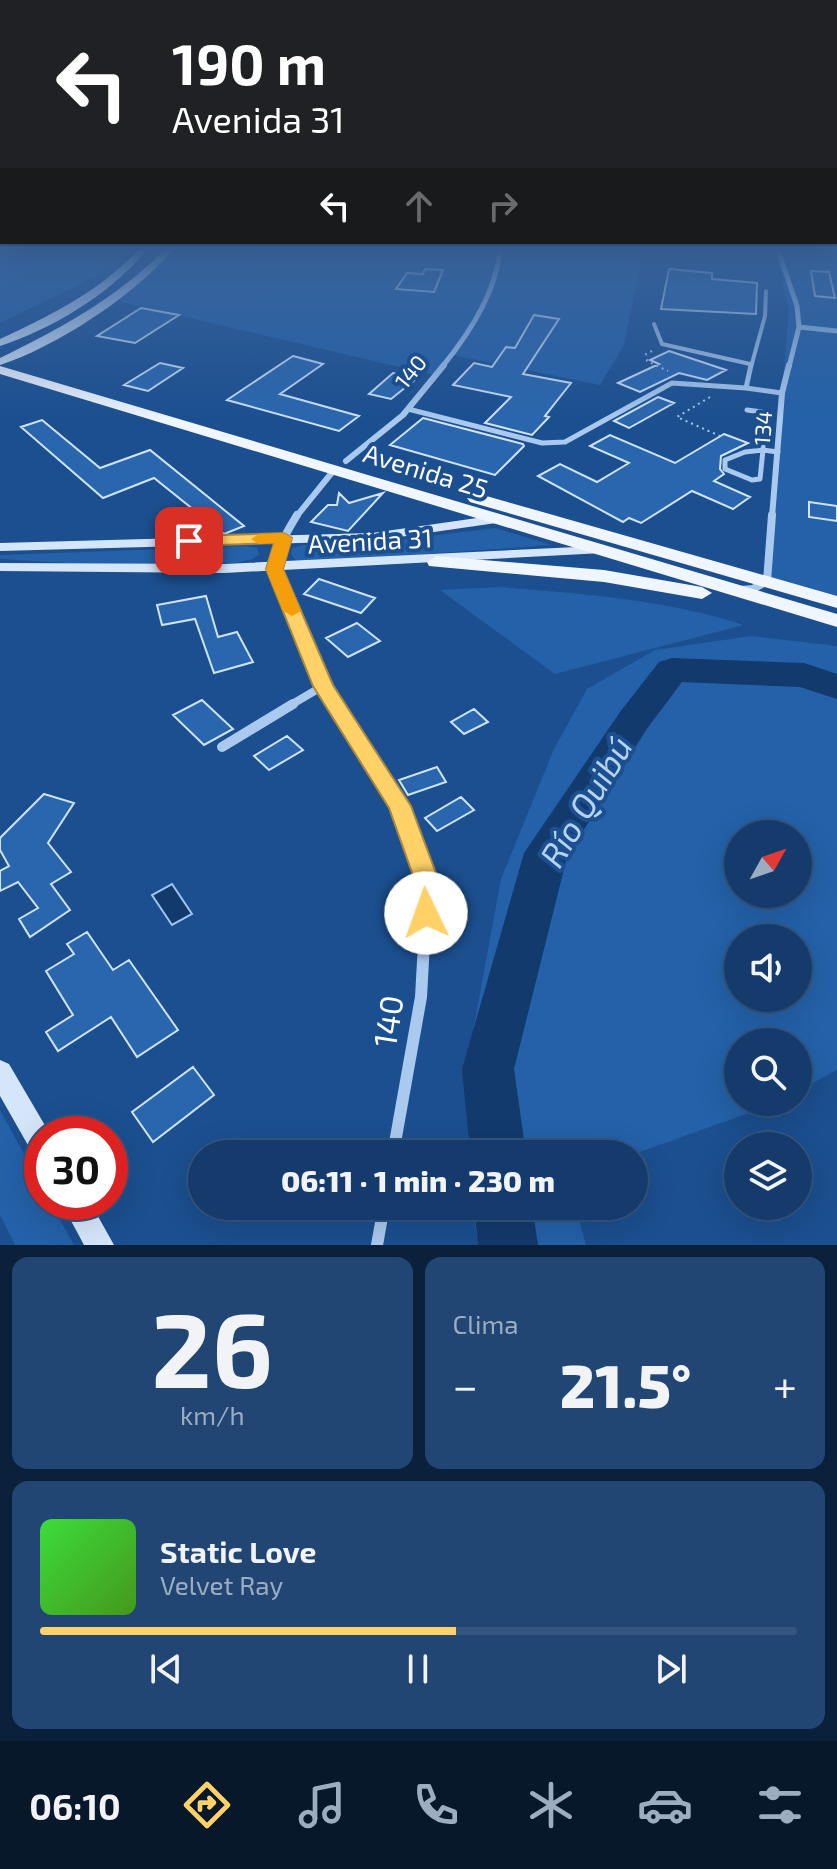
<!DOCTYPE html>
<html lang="es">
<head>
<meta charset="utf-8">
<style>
  :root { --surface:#143b6b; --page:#214673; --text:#f1f3f6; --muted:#9dadc1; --line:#33557e; --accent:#ffd166 }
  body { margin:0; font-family:"Exo 2",sans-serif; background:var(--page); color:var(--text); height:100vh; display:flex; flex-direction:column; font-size:30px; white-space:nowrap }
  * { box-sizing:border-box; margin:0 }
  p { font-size:26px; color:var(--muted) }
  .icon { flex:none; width:44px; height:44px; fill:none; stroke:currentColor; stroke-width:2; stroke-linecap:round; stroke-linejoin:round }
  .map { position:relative; height:1245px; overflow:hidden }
  .details { display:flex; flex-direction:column; gap:12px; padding:12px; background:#0b203b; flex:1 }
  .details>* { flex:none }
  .hud { position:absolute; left:0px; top:0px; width:838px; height:244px; box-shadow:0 8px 32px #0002,0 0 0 2px var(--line); background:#202124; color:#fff; overflow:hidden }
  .needle { width:52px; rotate:50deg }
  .tools { position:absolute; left:724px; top:820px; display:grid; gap:16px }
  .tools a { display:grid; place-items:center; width:88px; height:88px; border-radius:50%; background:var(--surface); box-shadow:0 8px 32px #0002,0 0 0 2px var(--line); font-size:40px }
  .speed { position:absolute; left:24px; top:1116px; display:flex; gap:16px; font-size:40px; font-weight:700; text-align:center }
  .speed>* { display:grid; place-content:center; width:104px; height:104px; border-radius:50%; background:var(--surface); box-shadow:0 8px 32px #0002,0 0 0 2px var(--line); line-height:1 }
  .speed .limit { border:12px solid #d22; background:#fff; color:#111 }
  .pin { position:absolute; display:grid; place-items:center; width:68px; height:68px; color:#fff; margin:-34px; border-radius:16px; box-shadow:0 4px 12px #0006 }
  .me { position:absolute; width:88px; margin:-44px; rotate:357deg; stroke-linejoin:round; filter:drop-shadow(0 0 6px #0008) }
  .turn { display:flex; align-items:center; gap:28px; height:168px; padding:0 40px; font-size:36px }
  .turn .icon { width:104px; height:104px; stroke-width:2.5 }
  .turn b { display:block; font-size:56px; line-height:68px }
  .lanes { display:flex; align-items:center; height:76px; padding:0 40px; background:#0003; justify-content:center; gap:40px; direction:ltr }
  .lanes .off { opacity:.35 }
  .big { font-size:60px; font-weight:800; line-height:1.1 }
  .details .tile { flex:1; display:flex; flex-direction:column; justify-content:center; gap:12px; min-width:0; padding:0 28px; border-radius:16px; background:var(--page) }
  .details .dial { align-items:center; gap:0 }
  .dial b { font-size:104px; line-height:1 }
  .song { display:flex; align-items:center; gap:24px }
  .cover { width:96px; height:96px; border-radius:12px; background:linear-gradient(135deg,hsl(120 70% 55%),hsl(100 70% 35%)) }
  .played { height:8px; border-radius:4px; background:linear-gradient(90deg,var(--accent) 55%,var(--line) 55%) }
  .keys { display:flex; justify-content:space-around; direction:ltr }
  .heat { display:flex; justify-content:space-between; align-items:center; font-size:44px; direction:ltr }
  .details .tiles { flex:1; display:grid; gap:12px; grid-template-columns:1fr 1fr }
  .tile:last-child { grid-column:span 2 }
  .trip { position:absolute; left:188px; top:1140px; width:460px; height:80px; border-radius:40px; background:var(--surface); box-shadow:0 8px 32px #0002,0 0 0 2px var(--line); font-weight:800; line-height:80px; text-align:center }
  .tab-bar { display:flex; height:128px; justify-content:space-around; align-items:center; background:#08182b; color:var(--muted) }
  .tab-bar .icon { width:56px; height:56px }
  .tab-bar .selected { color:var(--accent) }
  .tab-bar b { font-size:36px; color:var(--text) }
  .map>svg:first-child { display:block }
  .green { fill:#2461a8; fill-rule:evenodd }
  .water { fill:#123a6d; stroke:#9cc4f0; stroke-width:2 }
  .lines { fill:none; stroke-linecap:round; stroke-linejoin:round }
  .river { fill:#123a6d; fill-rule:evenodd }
  .building { fill:#2a66ad; stroke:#cfe3fa; stroke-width:2 }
  .path { stroke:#a9c9ee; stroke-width:2; stroke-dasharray:2 4; stroke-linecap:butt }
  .lane-far1 { stroke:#a9c9ee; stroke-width:4 }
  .lane { stroke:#a9c9ee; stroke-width:5 }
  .street-far4 { stroke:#a9c9ee; stroke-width:5 }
  .street-far3 { stroke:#a9c9ee; stroke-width:6 }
  .street-far2 { stroke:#a9c9ee; stroke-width:8 }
  .street-far1 { stroke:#a9c9ee; stroke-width:10 }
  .street { stroke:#a9c9ee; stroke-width:12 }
  .secondary { fill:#d6e6fa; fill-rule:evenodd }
  .primary { fill:#f0f6ff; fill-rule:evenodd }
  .route { fill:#ffd166; stroke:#a68842; stroke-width:2 }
  .slow { fill:#f59e0b }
  .labels { text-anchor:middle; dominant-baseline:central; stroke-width:8; stroke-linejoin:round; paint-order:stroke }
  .far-street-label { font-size:22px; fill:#fff; stroke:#1b4f8f }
  .street-label { font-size:26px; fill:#fff; stroke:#1b4f8f }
  .near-street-label { font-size:32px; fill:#fff; stroke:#1b4f8f }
  .near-water-label { font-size:34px; font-style:italic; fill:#b5d3f5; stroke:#1b4f8f }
</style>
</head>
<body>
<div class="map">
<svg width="837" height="1245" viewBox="0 0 837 1245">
  <rect width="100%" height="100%" fill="#1b4f8f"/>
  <path class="green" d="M 0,247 L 138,247 L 119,265 L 0,323 Z
    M 171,247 L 644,247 L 624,345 L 600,385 L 452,355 L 434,375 L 113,300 L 149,273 Z
    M 693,247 L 837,247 L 837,596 L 767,581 L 789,309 L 776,254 Z
    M 495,528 L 552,545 L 306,562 L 296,561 L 291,554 L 292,548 L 303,545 L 373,543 Z
    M 248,546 L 257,548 L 259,554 L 253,559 L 236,563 L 100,565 L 0,559 L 0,555 Z
    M 500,587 C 584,594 663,599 744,625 L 555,674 L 440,590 Z
    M 751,636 L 837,646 L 837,1070 L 798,1091 L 798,1042 L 738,1042 L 738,1102 L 779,1102 L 634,1154 L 469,1154 L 464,1080 L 501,879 L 554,749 L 587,689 L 655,650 ZM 738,834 L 798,834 L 798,894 L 738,894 ZM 738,938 L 798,938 L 798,998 L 738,998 Z
    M 0,1110 L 42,1187 L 42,1202 L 50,1202 L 74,1245 L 15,1245 L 0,1215 Z
    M 472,1206 L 575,1206 L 586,1245 L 478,1245 Z"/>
  <path class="water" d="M 172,884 L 192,914 L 172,925 L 152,895 Z"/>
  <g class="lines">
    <path class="river" d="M 672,658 L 804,663 L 837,674 L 837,699 L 800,687 L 682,682 L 646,730 L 567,857 L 514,1069 L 526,1154 L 470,1154 L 462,1069 L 524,853 L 620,712 L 659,662 Z
      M 474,1206 L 532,1206 L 538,1245 L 478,1245 Z"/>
  </g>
  <path class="building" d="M 425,269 L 443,270 L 434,292 L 396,289 L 407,273 L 423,274 Z
    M 669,269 L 712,273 L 712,279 L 757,283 L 756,314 L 661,309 Z
    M 811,271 L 829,272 L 835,298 L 815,296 Z
    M 141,308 L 179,315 L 135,343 L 97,336 Z
    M 534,315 L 559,319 L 523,374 L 571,383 L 545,416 L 549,417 L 532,435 L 485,423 L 511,397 L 453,385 L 474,363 L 492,367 L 506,347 L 515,348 Z
    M 669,351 L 726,370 L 707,380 L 679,373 L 640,392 L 618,383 L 659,364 L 650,360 Z
    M 293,356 L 323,364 L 280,394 L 359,416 L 339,431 L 227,400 Z
    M 160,363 L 183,368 L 148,391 L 124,385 Z
    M 393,373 L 416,379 L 391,399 L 369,394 Z
    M 658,397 L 674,403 L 629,428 L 614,421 Z
    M 423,418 L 523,444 L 524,446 L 495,475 L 390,445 Z
    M 42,420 L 100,468 L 150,450 L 244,526 L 224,534 L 154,478 L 103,498 L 21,427 Z
    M 724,434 L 748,443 L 721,456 L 720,469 L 724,474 L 714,481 L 750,497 L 733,509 L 692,491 L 641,523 L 629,518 L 623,522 L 538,476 L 560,464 L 597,482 L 629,463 L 590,446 L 610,435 L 675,463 Z
    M 339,493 L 349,503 L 383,493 L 348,531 L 311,522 L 328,505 L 337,505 Z
    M 809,502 L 837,506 L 837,521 L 809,517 Z
    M 319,579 L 375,598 L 361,613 L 304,594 Z
    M 206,596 L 218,637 L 237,632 L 253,662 L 214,673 L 195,619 L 162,625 L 157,605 Z
    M 357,623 L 380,641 L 348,657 L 326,638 Z
    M 202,700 L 233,729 L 204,745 L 173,715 Z
    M 474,709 L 488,722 L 464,734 L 451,722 Z
    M 287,736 L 303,750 L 269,770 L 254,756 Z
    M 437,767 L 446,782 L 408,795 L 399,780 Z
    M 44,794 L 74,803 L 48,843 L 71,872 L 51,884 L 70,910 L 30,937 L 19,919 L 38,908 L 18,882 L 0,891 L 0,871 L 9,866 L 0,850 L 0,838 Z
    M 461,797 L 474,810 L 437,831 L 425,818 Z
    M 87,932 L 113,970 L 129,960 L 178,1030 L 137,1057 L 111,1017 L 58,1051 L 46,1032 L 73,1015 L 46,971 L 74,954 L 67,944 Z
    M 193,1067 L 214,1095 L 153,1142 L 132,1112 Z"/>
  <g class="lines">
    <path class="path" d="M 652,351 L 646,354 L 647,361 L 668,371
      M 710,397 L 677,417 L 720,436"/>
    <path class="lane-far1" d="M 654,324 L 662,344 L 750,364
      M 751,367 L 765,316 L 766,291"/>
    <path class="lane" d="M 751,365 L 746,388 L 782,393
      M 408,409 L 542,443 L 565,442 L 672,383 L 746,388
      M 747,410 L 762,412 L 763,450
      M 763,450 L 778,452
      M 763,450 L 760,479 L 752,480 L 725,469 L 725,460 L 745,452 Z"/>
    <path class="street-far4" d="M 777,247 L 797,306 L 799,327 L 789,367
      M 799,327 L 837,331
      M 442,367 C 469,334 498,290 500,247"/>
    <path class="street-far3" d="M 346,461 L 403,415 L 444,365
      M 296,517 L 334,470
      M 772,517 L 782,393 L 789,365"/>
    <path class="street-far2" d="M 297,515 C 288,530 276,549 275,567 C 275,583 325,689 336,706
      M 741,590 L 753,589 L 767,581 L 772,515
      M 289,706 L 323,686"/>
    <path class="street-far1" d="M 335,704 L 400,806 L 428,884 L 424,945
      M 222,747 L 293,704"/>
    <path class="street" d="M 393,1154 L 421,997 L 424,943
      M 377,1245 L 384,1206"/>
    <path class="secondary" d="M 141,247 L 149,247 C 115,291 53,329 0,346 L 0,339 C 52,315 102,290 141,247 Z
      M 167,247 L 175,247 C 137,294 58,346 0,365 L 0,358 C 61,328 119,297 167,247 Z
      M 498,515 L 503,516 L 505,519 L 503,522 L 372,541 L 0,551 L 0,543 L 372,533 Z
      M 598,546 L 603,547 L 605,550 L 603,553 L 224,573 L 0,571 L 0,563 L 224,564 Z
      M 0,1060 L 9,1064 L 50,1134 L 42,1134 L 42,1158 L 33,1154 L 0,1096 Z
      M 61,1202 L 90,1202 L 114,1245 L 84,1245 Z"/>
    <path class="primary" d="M 0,366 L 837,614 L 837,627 L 0,374 Z
      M 476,493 L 837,596 L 837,608 L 470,502 L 467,498 L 470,494 Z
      M 436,556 L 604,570 L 702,587 L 712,593 L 702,599 L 604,582 L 429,566 L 427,562 Z"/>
  </g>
  <linearGradient id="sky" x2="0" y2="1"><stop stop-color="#0f2b4f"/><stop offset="0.59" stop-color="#39639b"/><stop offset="1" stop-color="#39639b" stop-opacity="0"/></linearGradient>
  <rect width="837" height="421" fill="url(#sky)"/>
  <path class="route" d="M 284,533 L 292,538 L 283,569 L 333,685 L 411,806 L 440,884 L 439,913 L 435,920 L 426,923 L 418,920 L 414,913 L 416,884 L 389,808 L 313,686 L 266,569 L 274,543 L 189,546 L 181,541 L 189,536 Z"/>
  <path class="slow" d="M 284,533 L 292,538 L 283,569 L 301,611 L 292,616 L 283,611 L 266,569 L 274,543 L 259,544 L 251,539 L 259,534 Z"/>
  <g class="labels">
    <g class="far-street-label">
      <text transform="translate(410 371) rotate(-51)">140</text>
      <text transform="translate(762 428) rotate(-86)">134</text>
    </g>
    <g class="street-label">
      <text transform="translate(426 470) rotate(17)">Avenida 25</text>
      <text transform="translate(370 540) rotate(-3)">Avenida 31</text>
    </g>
    <g class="near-street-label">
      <text transform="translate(387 1021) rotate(-81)">140</text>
    </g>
    <g class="near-water-label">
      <text transform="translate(585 801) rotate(-59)">Río Quibú</text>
    </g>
  </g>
</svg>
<div class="tools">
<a><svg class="needle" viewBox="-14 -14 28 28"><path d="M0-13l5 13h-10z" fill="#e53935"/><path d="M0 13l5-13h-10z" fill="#9dadc1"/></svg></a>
<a><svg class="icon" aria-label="sound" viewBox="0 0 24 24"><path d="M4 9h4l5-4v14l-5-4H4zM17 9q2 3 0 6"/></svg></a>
<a><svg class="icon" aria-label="search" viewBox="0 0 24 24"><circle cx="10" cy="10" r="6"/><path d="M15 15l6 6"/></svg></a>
<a><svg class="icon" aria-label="layers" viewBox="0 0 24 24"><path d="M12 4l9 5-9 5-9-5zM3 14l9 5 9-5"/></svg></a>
</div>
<div class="speed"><div class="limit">30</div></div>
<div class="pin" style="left:189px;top:541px;background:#d93025"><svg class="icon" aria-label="arrive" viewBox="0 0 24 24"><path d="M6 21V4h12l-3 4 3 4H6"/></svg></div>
<svg class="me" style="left:426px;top:913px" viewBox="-20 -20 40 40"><circle r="19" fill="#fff"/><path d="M0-13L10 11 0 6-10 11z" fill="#ffd166"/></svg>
<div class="trip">06:11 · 1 min · 230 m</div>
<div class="hud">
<div class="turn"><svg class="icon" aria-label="left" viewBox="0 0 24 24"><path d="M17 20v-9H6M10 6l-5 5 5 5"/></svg><div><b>190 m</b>Avenida 31</div></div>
<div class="lanes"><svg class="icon" aria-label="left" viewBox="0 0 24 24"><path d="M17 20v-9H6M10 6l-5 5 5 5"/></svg><svg class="icon off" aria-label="ahead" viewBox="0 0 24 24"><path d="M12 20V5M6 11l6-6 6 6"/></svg><svg class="icon off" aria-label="right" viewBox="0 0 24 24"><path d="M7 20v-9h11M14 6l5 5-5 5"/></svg></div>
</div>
</div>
<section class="details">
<div class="tiles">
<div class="tile dial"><b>26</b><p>km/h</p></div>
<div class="tile"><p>Clima</p>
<div class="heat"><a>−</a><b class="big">21.5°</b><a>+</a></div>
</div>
<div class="tile">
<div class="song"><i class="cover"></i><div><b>Static Love</b><p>Velvet Ray</p></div></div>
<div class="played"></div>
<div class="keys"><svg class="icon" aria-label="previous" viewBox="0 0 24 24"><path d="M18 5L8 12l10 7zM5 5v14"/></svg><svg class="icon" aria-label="pause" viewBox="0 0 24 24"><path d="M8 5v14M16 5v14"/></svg><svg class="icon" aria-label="next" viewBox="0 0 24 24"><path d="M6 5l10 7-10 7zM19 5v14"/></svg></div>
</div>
</div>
</section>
<nav class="tab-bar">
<b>06:10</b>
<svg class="icon selected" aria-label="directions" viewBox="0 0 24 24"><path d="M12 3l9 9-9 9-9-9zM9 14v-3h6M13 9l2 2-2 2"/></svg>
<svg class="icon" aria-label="music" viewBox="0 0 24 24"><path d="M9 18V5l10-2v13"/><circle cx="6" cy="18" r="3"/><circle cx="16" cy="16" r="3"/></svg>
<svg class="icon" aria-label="phone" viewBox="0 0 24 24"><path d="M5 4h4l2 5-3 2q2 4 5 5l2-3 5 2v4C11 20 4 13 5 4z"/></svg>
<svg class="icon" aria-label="climate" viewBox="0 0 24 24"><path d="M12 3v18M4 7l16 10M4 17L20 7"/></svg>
<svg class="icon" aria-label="car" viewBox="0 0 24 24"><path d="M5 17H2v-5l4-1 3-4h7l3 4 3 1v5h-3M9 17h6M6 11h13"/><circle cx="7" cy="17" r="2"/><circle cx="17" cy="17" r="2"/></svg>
<svg class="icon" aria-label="filters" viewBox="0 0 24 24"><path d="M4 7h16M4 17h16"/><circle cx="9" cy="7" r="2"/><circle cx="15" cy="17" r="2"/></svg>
</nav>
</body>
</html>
